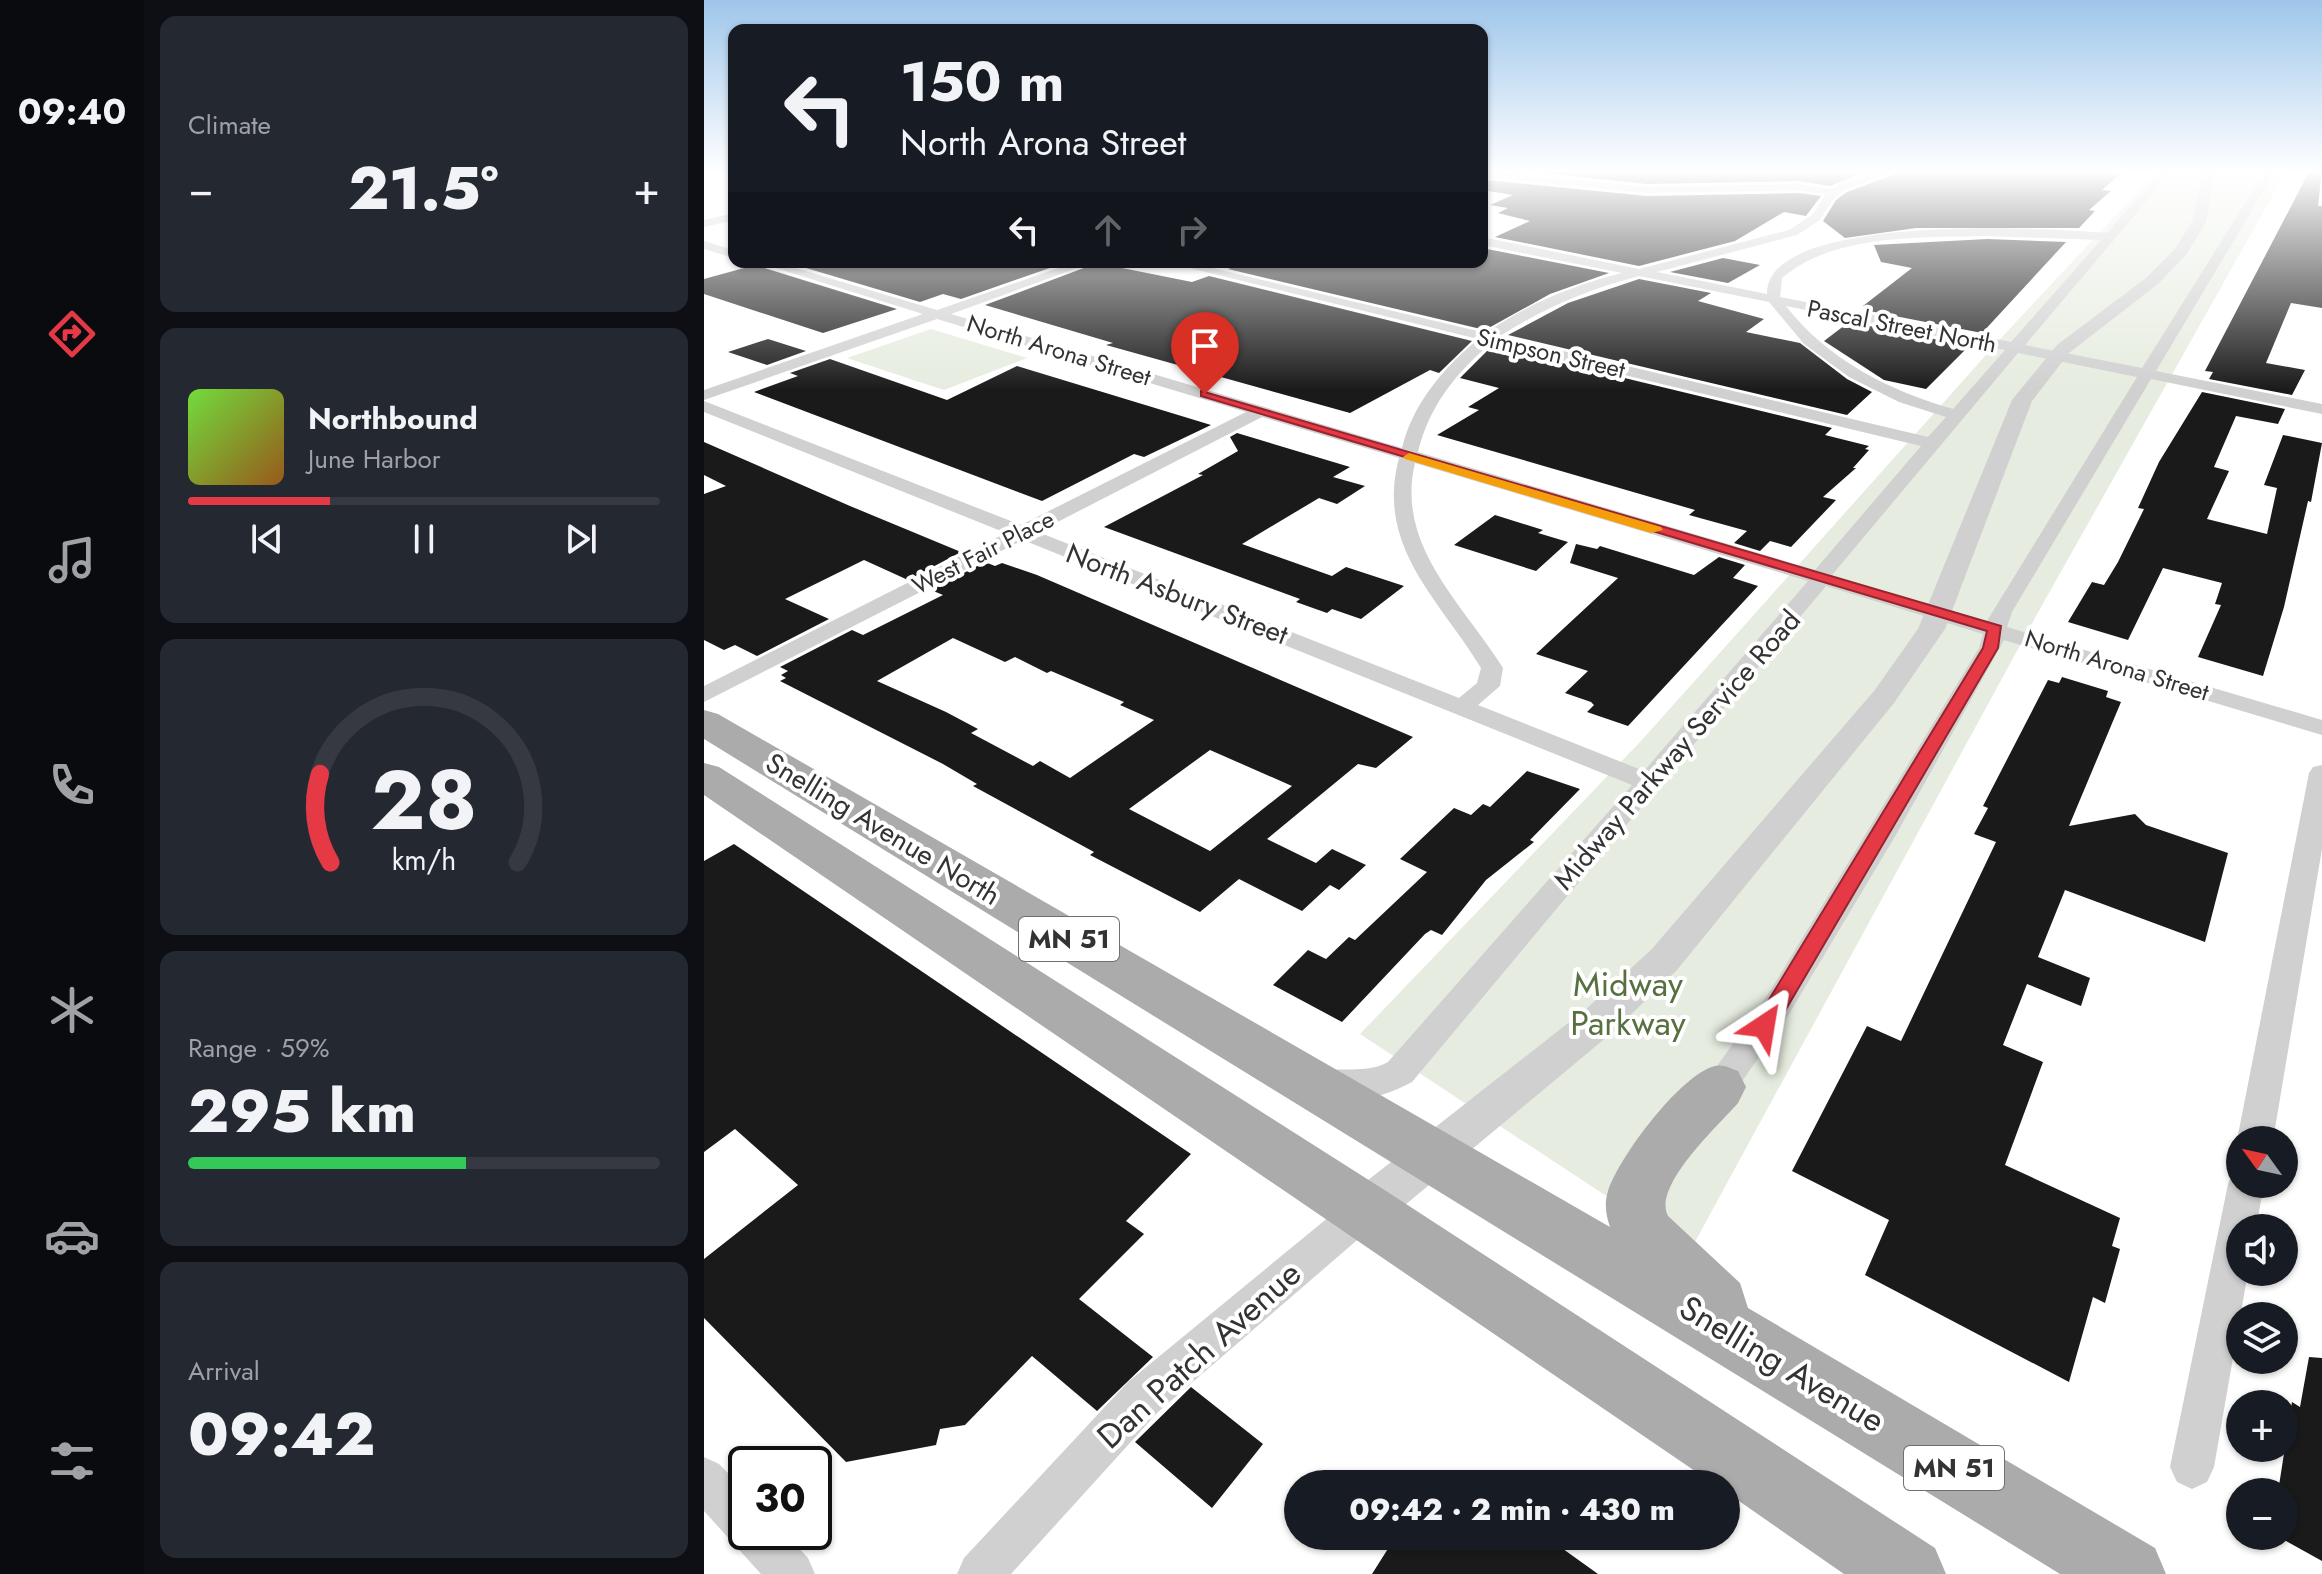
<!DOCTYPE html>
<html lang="en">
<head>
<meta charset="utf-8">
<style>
  :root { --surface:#171b24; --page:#242831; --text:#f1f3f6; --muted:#9ea1a6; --line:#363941; --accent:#e63946 }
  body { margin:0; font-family:Jost,sans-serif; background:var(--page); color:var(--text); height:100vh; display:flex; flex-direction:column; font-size:30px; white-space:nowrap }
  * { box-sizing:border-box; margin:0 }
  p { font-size:26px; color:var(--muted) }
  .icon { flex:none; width:44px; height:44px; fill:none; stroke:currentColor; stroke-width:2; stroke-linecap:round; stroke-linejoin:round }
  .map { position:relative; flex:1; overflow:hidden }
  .panel { display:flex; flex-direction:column; gap:16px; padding:16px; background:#0d0f14; width:560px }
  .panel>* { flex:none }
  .guide { position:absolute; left:24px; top:24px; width:760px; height:244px; border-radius:16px; box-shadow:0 2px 6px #0004; background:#171b24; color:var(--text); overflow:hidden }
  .needle { width:52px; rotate:303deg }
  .fabs { position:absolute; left:1522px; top:1126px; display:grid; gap:16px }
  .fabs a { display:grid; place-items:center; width:72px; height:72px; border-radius:50%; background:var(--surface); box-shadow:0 2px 6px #0004; font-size:40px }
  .speed { position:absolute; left:24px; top:1446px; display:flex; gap:16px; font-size:40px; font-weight:700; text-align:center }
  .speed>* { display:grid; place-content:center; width:104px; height:104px; border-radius:50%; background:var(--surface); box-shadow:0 2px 6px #0004; line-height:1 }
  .speed .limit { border:4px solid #111; border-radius:12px; background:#fff; color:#111 }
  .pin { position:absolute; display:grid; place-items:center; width:68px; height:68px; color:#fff; margin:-82px -34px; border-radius:50% 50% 50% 0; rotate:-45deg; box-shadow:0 0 8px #0007 }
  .pin .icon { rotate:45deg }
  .me { position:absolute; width:88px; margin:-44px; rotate:33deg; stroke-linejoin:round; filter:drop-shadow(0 0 6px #0008) }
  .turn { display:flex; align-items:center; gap:28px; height:168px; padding:0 40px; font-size:36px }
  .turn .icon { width:104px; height:104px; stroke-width:2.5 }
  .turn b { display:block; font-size:56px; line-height:68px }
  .lanes { display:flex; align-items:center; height:76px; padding:0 40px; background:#0003; justify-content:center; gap:40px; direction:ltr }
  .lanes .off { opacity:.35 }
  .big { font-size:60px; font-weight:800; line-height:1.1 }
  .panel .tile { flex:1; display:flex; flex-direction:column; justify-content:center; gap:12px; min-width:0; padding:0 28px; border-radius:16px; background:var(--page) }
  .panel .dial { align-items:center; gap:0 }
  .dial svg { height:208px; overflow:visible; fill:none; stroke:var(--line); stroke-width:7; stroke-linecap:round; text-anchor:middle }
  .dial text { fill:var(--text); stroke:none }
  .song { display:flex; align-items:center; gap:24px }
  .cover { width:96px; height:96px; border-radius:12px; background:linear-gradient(135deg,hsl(100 70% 55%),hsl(30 70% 35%)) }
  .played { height:8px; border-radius:4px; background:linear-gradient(90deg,var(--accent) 30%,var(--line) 30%) }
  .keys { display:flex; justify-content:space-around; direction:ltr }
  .heat { display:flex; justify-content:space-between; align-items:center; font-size:44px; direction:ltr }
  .charge { height:12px; border-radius:6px; background:linear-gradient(90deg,#34c759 59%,var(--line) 0) }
  .trip { position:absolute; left:580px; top:1470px; width:456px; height:80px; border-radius:40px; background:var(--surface); box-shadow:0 2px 6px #0004; font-weight:800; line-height:80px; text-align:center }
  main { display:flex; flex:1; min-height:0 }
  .dock { display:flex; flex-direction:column; width:144px; justify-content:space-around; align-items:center; background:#090b0e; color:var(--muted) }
  .dock .icon { width:56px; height:56px }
  .dock .current { color:var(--accent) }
  .dock b { font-size:36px; color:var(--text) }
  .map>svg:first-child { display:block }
  .green { fill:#e6ecdf }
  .building { fill:#1a1a1a; fill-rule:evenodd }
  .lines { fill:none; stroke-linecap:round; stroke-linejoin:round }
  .minor { fill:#d0d0d0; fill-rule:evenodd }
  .tertiary { fill:#d0d0d0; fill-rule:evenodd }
  .primary { fill:#ababab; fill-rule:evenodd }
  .route { fill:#e63946; stroke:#96252e; stroke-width:2 }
  .slow { fill:#f59e0b }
  .labels { text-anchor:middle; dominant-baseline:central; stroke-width:8; stroke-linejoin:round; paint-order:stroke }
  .far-street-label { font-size:24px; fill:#333; stroke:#fff }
  .shield { fill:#fff; stroke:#707070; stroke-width:2 }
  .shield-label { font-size:26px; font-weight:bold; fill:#333 }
  .street-label { font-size:28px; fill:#333; stroke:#fff }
  .near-park-label { font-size:34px; fill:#56703f; stroke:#fff }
  .near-street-label { font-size:34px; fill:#333; stroke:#fff }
</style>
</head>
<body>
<main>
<nav class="dock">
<b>09:40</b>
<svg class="icon current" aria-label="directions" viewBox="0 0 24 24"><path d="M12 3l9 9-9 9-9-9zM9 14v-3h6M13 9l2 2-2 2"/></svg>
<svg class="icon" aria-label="music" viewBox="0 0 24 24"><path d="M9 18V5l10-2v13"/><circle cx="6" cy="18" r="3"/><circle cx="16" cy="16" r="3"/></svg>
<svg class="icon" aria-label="phone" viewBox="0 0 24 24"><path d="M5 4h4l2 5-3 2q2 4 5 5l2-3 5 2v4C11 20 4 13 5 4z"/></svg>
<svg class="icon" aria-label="climate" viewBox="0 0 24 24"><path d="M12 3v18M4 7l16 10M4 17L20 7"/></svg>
<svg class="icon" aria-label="car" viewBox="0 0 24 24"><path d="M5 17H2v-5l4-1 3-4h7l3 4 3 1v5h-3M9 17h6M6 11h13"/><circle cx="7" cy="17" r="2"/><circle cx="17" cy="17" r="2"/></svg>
<svg class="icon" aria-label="filters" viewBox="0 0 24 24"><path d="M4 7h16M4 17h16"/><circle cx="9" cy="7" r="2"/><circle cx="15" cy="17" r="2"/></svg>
</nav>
<section class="panel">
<div class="tile"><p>Climate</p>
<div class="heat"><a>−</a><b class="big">21.5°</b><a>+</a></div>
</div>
<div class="tile">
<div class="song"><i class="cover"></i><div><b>Northbound</b><p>June Harbor</p></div></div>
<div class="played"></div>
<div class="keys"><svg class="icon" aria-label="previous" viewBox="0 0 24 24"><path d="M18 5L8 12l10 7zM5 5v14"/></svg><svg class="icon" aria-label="pause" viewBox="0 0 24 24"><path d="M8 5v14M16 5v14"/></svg><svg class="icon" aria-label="next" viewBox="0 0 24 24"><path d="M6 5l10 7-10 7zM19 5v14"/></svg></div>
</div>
<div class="tile dial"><svg viewBox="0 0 100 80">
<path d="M14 69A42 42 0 1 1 86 69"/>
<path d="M14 69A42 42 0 0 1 10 35" stroke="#e63946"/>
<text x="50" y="56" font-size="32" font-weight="700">28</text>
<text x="50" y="72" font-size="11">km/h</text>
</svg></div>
<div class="tile"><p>Range · 59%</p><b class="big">295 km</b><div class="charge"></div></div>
<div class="tile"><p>Arrival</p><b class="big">09:42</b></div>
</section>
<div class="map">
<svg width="1618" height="1574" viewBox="0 0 1618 1574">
  <rect width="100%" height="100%" fill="#fff"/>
  <path class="green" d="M 1454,170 L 1583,170 L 1332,616 L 986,1251 L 656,1034 L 937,741 L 1299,336 Z
    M 227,329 L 323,358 L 240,390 L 143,358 Z"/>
  <path class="building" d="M 810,170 L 1165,170 L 1126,186 L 1095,181 L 943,184 Z
    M 1202,170 L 1421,170 L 1398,190 L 1407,191 L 1385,210 L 1391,211 L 1375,228 L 1212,228 L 1141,238 L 1119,221 L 1132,200 L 1143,192 Z
    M 1606,170 L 1618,170 L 1614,206 L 1618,206 L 1618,308 L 1587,303 L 1562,363 L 1601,370 L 1588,395 L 1505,379 L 1509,372 L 1501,371 Z
    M 783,180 L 943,196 L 1095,193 L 1117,196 L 1102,216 L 1080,212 L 1031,241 L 935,266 L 791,237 L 826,221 L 794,213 L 804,208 L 786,205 L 809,195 L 778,190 L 778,182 Z
    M 1283,239 L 1362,242 L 1278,333 L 1160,310 L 1164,307 L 1159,306 L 1208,268 L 1177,262 L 1170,245 Z
    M 778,248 L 905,273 L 846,294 L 781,330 L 524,269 L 541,262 L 778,262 Z
    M 1019,258 L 1056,265 L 1024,283 L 966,272 Z
    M 82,262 L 363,262 L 257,299 L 239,294 L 216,302 Z
    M 393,263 L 488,282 L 505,276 L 768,341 L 735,373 L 726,370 L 646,413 L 402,345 L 409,343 L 281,305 Z
    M 51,265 L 193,309 L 119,333 L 0,294 L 0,279 Z
    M 935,279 L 1007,293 L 994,301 L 1060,319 L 1042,332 L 1096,343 L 1143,379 L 1168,392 L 1143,415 L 804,335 L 864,303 Z
    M 1145,322 L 1265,346 L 1222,389 L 1180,380 L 1120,341 Z
    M 64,339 L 102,351 L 63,365 L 24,352 Z
    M 788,346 L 1128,428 L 1121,435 L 1165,446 L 1161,449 L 1165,450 L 1149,468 L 1152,468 L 1119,497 L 1132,500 L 1087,547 L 1066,541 L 1056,551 L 1030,543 L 1043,531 L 985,515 L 991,510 L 733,435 L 775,410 L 764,407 L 795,388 L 756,378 Z
    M 126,359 L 243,400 L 313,366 L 507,425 L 440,457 L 430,454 L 338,501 L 50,392 L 94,376 L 86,373 Z
    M 1498,392 L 1581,409 L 1574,424 L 1532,416 L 1510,467 L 1525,471 L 1503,519 L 1563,534 L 1573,488 L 1560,485 L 1579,435 L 1618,443 L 1607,502 L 1604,501 L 1580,607 L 1559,676 L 1494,657 L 1517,605 L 1511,604 L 1518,583 L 1459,568 L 1424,640 L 1364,622 L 1388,582 L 1400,585 L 1414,562 L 1440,509 L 1434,508 L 1455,462 Z
    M 533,433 L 646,467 L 629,477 L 661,486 L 633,504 L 615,498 L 538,544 L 628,576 L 642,567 L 700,586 L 657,619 L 628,609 L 623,613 L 592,602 L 596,599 L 400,527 L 499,475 L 494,474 L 534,451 L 526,437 Z
    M 0,442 L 146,506 L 257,552 L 204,580 L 160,560 L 81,599 L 125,619 L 53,656 L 31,645 L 20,650 L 0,640 L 0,494 L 22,486 L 0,475 Z
    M 791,515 L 839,530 L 834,533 L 864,542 L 832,571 L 750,545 Z
    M 872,544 L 893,549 L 896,546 L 990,575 L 1015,557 L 1041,565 L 1029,578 L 1054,586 L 924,726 L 883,712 L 890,705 L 887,702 L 861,693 L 884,671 L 832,654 L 914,578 L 866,563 Z
    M 281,562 L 291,566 L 298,563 L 333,575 L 709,737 L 672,768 L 654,764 L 563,839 L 612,863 L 628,849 L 662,865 L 635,890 L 626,885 L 598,911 L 535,879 L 496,912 L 386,855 L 390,852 L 269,786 L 273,784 L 239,764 L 76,681 L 82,678 L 77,675 L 84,671 L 76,667 L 148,630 L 159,635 L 239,595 L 227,590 ZM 249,638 L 301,662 L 311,657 L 343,673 L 347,671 L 420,702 L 416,705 L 450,720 L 366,778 L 336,761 L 329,766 L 267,733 L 274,729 L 242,712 L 173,681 ZM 506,750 L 588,786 L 506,851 L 425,809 Z
    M 1358,677 L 1404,691 L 1402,697 L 1417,702 L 1365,826 L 1431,814 L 1442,825 L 1524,853 L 1501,942 L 1361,890 L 1334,957 L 1386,978 L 1377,1006 L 1323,984 L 1299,1045 L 1339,1062 L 1301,1165 L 1416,1218 L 1408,1246 L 1416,1249 L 1401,1303 L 1389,1297 L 1365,1382 L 1161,1275 L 1185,1220 L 1088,1171 L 1163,1026 L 1197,1041 L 1292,842 L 1270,834 L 1284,808 L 1279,806 L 1344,680 L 1355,683 Z
    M 823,771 L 876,789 L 826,840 L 830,842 L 782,880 L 738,935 L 727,930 L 721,934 L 638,1022 L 569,985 L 604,950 L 622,959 L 645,937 L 651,940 L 723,872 L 696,859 L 750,808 L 767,815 L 779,804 L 786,807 Z
    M 30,844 L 487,1154 L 422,1221 L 440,1234 L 375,1299 L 449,1357 L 393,1411 L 328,1356 L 261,1425 L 236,1429 L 232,1445 L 142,1462 L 0,1318 L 0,1259 L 94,1185 L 31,1129 L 0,1152 L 0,861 Z
    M 1605,1357 L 1618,1358 L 1618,1561 L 1573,1536 L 1580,1536 L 1580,1492 L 1574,1492 L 1588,1402 L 1596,1407 Z
    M 487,1387 L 559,1444 L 508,1508 L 431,1442 Z
    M 692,1536 L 841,1536 L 894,1574 L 668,1574 Z"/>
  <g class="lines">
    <path class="minor" d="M 1178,170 L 1199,170 L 1142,189 L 1130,198 L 1116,220 L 1093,235 L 953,272 L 1063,294 C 1061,212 1348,228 1403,233 L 1458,170 L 1469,170 L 1321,345 L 1438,368 L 1562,170 L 1572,170 L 1452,371 L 1618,404 L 1618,414 L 1447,379 L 1308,612 L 1303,627 L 1618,720 L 1618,735 L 1300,640 L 1193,833 L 1085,1014 L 1027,1097 L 1015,1101 L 1003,1097 L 998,1087 L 1063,996 L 1275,648 L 1279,634 L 1122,586 L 708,1082 C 677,1099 646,1105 612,1093 L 607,1083 L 612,1073 C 637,1065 660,1075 684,1062 L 928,785 L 319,540 L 0,702 L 0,686 L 302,533 L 0,412 L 0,401 L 317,525 L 542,412 L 233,319 L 0,400 L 0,390 L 219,314 L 52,262 L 71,262 L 233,310 L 372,262 L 390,262 L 247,314 L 698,448 C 709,403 739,369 774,339 L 461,262 L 483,262 L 782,333 C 823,304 870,285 918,273 L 778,245 L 778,237 L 935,269 L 1085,230 L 1108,215 L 1122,194 L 1095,190 L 943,193 L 778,177 L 778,171 L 943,187 L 1095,184 L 1127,189 L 1149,177 ZM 1283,236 L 1397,240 L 1307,342 L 1076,297 L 1078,278 C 1131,233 1216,238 1283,236 ZM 935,276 L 1065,302 L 1100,344 L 1145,377 L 1195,402 L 1242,417 L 1224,437 L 796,336 C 840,308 885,289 935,276 ZM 1082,306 L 1301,350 L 1249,409 C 1185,391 1123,359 1082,306 ZM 787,343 L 1217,446 L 1111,570 L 714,452 C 725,406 752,373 787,343 ZM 1314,353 L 1433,377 L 1283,621 L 1128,575 ZM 558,417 L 695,458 C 671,547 736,600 777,668 L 773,683 L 755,698 L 334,532 ZM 711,463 L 1104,581 L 940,771 L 774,705 L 796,686 L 799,668 C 760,605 691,546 711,463 Z
      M 30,213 L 30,220 L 0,227 L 0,220 Z
      M 0,241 L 30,250 L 30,258 L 0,249 Z
      M 1618,765 L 1618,849 L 1569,1140 L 1536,1140 L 1536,1145 L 1533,1140 L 1605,773 L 1609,767 Z
      M 1536,1170 L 1536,1184 L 1560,1184 L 1552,1228 L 1536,1228 L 1536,1272 L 1544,1272 L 1510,1467 L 1503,1482 L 1488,1489 L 1473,1482 L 1466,1467 L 1524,1184 L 1529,1173 Z
      M 661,1193 L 674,1198 L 679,1210 L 674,1222 L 454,1412 L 307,1574 L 253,1574 L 260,1558 L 424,1382 L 648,1198 Z
      M 0,1457 L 15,1464 L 42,1491 L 42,1532 L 80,1532 L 104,1558 L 111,1574 L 57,1574 L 0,1511 Z"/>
    <path class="tertiary" d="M 1499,170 L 1511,170 L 1502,222 L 1482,255 L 1454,284 L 1365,353 L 1328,401 L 1241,629 L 1190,703 L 973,970 L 910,1031 L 677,1225 L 661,1231 L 645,1225 L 638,1210 L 645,1195 L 882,1009 L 947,950 L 1170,691 L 1214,629 L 1308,400 L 1353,345 L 1442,278 L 1471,249 L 1488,222 Z"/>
    <path class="primary" d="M 0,710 L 14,714 L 906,1227 C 902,1215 900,1204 904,1191 C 915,1157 977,1074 1011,1066 C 1019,1064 1026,1068 1034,1071 L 1042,1087 L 1034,1103 C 1015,1125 948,1186 964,1216 L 1036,1283 L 1044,1308 L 1451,1548 L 1462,1574 L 1356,1574 L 0,739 Z
      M 0,763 L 15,767 L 682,1191 L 1231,1548 L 1242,1574 L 1140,1574 L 1022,1492 L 1022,1484 L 1010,1484 L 0,795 Z"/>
  </g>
  <linearGradient id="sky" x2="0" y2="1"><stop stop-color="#9ec6ea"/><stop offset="0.44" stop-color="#fff"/><stop offset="1" stop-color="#fff" stop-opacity="0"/></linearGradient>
  <rect width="1618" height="390" fill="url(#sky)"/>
  <path class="route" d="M 497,391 L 1297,626 L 1294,648 L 1068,1033 L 1052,1033 L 1049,1026 L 1279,648 L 1283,631 L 497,396 Z"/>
  <path class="slow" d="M 705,453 L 957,527 L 959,530 L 947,533 L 701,459 L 699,457 Z"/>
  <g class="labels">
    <g class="far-street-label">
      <text transform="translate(1198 326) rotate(11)">Pascal Street North</text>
      <text transform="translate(355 350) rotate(17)">North Arona Street</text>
      <text transform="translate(847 353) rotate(13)">Simpson Street</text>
      <text transform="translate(279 552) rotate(-27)">West Fair Place</text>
      <text transform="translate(1413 665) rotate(17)">North Arona Street</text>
    </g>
    <g class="shield">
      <rect x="315" y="917" width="100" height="44" rx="6"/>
      <rect x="1200" y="1446" width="100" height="44" rx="6"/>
    </g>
    <g class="shield-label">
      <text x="365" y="939">MN 51</text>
      <text x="1250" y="1468">MN 51</text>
    </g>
    <g class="street-label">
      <text transform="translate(473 594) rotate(21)">North Asbury Street</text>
      <text transform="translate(973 750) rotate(-49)">Midway Parkway Service Road</text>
      <text transform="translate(179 829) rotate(31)">Snelling Avenue North</text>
    </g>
    <g class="near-park-label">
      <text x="924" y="984">Midway<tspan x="924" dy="39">Parkway</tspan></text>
    </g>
    <g class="near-street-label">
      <text transform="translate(495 1355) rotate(-42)">Dan Patch Avenue</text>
      <text transform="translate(1078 1364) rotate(31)">Snelling Avenue</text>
    </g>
  </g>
</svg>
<div class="fabs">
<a><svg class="needle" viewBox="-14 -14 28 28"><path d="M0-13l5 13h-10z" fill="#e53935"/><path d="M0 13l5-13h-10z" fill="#9ea1a6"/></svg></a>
<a><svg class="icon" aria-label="sound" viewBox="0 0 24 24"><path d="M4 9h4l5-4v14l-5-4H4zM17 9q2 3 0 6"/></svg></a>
<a><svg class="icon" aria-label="layers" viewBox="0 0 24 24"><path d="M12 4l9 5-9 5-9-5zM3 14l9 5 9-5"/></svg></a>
<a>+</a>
<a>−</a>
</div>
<div class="speed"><div class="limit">30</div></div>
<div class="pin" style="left:501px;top:394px;background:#d93025"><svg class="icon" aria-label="arrive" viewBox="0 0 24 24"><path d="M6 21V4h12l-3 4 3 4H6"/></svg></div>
<svg class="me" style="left:1060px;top:1026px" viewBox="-20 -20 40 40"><path d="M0-17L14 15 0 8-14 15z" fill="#e63946" stroke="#fff" stroke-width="4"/></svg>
<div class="trip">09:42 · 2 min · 430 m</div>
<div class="guide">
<div class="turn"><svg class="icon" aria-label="left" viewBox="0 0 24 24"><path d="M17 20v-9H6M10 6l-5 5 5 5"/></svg><div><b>150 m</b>North Arona Street</div></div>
<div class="lanes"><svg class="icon" aria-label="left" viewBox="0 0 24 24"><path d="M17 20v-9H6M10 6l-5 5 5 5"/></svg><svg class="icon off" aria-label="ahead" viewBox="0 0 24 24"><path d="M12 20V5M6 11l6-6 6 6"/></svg><svg class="icon off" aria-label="right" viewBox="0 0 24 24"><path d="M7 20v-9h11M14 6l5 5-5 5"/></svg></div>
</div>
</div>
</main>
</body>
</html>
